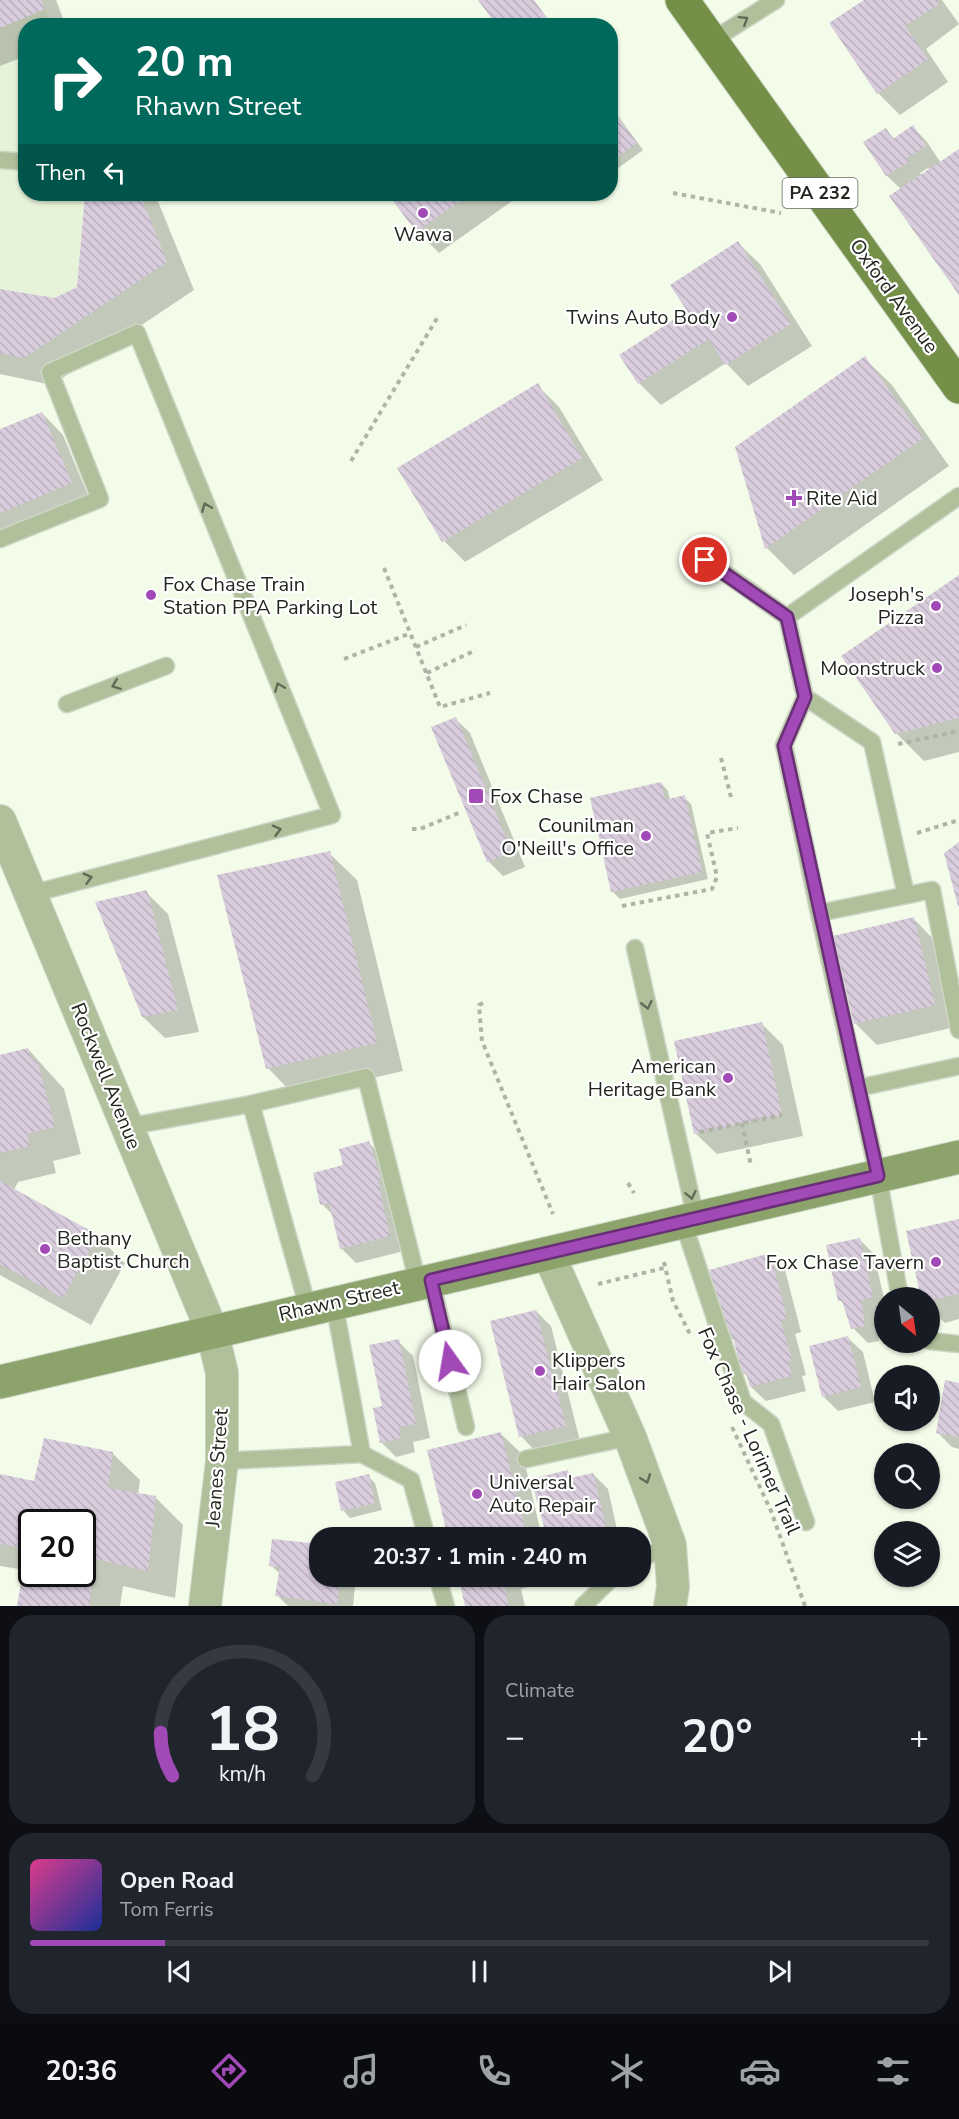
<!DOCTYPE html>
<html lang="en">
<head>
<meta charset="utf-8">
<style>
  :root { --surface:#171b24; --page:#20242c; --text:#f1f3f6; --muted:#9ea1a6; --line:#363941; --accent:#a149b6 }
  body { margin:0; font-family:"Nunito Sans",sans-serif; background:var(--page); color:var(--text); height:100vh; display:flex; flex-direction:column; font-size:22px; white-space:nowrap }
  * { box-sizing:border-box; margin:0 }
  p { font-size:20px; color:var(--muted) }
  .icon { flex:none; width:33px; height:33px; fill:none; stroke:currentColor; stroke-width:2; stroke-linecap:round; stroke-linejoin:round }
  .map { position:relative; height:1606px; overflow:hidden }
  .sheet { display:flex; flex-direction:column; gap:9px; padding:9px; background:#0d0f14; flex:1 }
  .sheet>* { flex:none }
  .hud { position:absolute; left:18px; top:18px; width:600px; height:183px; border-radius:24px; box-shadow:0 2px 4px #0004; background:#00695c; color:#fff; overflow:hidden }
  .needle { width:39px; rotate:151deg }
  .controls { position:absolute; left:874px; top:1287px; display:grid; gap:12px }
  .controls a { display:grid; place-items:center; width:66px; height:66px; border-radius:50%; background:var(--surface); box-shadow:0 2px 4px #0004; font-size:30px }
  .speed { position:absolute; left:18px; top:1509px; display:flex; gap:12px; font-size:30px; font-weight:700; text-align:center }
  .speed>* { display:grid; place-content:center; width:78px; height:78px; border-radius:50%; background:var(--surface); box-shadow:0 2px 4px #0004; line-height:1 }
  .speed .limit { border:3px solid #111; border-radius:9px; background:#fff; color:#111 }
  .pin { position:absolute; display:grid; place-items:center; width:51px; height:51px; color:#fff; margin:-26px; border:3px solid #fff; border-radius:50%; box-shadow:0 2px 6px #0007 }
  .me { position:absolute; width:66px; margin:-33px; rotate:347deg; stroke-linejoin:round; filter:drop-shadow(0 0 4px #0008) }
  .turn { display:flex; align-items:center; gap:21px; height:126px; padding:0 18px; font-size:27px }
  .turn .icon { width:78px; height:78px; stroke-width:2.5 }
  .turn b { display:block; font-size:42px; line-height:51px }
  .then { display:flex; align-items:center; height:57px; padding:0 18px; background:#0003; gap:12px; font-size:22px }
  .big { font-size:45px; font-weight:700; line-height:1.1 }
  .sheet .widget { flex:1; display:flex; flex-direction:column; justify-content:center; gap:9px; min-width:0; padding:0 21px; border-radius:24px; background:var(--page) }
  .sheet .dial { align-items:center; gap:0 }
  .dial svg { height:156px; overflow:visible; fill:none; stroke:var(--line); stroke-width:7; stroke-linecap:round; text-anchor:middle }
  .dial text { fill:var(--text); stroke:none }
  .song { display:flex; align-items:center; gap:18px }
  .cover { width:72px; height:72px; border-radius:9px; background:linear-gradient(135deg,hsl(330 70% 55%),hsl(230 70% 35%)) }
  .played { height:6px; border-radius:3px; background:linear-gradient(90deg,var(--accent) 15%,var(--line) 15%) }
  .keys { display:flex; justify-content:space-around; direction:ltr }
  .heat { display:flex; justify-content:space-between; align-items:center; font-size:33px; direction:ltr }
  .sheet .tiles { flex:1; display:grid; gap:9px; grid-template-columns:1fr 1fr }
  .widget:last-child { grid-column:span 2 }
  .trip { position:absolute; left:309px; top:1527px; width:342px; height:60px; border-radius:24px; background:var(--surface); box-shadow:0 2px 4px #0004; font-weight:700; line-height:60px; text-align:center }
  .menu { display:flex; height:96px; justify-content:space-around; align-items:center; background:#090b0e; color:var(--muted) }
  .menu .icon { width:42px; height:42px }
  .menu .selected { color:var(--accent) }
  .menu b { font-size:27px; color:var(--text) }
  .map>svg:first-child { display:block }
  .built { fill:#e7f3d9 }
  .shadow { fill:#0003; fill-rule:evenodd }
  .building { fill:url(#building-back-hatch); fill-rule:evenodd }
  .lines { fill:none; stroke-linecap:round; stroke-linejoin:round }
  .service-casing { stroke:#ced5c5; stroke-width:19 }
  .minor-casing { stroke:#ced5c5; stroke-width:34 }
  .secondary-casing { stroke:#ced5c5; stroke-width:35 }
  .primary-casing { stroke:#ced5c5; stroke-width:35 }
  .path { stroke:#aeb5a6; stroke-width:4; stroke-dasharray:4.5 4.5; stroke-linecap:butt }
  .service { stroke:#b0c09b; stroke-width:16 }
  .minor { stroke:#b0c09b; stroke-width:32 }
  .secondary { stroke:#8ca46c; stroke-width:33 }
  .primary { stroke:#738f48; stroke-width:33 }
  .oneway { stroke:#626b57 }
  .route-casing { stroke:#692f76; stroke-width:15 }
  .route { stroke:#a149b6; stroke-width:10 }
  .poi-dot { fill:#a149b6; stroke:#fff; stroke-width:2 }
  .labels { text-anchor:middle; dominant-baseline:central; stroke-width:4.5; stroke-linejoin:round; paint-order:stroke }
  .shield { fill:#fff; stroke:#656762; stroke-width:1.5 }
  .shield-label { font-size:18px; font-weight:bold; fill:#23261f }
  .poi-label { font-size:20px; fill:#23261f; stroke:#fff; text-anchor:end }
  .street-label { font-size:20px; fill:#23261f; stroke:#fff }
</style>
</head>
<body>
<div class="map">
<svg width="959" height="1606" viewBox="0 0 959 1606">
  <defs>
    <pattern id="building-back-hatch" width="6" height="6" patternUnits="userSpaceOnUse" patternTransform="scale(1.5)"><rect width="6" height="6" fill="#d9ccdd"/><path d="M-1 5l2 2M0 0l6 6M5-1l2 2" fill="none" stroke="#baafbd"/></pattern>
  </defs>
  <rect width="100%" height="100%" fill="#f3fce9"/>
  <path class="built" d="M 45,9 L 53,25 L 26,26 L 26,194 L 85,194 L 77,287 L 55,298 L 0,289 L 0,28 Z"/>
  <path class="shadow" d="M 0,0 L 56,0 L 66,26 L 26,26 L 26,56 L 0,66 Z
    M 866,0 L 942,0 L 959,24 L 926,49 L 948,82 L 900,115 L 878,93 Z
    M 610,105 L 643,150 L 610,174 Z
    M 913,127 L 927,142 L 941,163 L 959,151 L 959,292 L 902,190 L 887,176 L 866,142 L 885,129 L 895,139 ZM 928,168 L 930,170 L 922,176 L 920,173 Z
    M 86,194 L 155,194 L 194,290 L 52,385 L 0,374 L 0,291 L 55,300 L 79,288 Z
    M 390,194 L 517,194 L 519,196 L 439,253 L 417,231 Z
    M 738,243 L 760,264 L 812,346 L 748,386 L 726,363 L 661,405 L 639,383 Z
    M 864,358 L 892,385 L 949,466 L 794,575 L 767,548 L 737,448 Z
    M 537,385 L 559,407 L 603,480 L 465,562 L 444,541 Z
    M 42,413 L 63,435 L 92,505 L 0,543 L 0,430 Z
    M 959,577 L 959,752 L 924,761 L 896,733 Z
    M 455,718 L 470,733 L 525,867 L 503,876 L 488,861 Z
    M 661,783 L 668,791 L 670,800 L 684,797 L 691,804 L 708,879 L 620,899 L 613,892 L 592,799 Z
    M 329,853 L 357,880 L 403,1071 L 295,1096 L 268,1068 Z
    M 146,892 L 168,914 L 199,1032 L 165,1038 L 143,1017 Z
    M 914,919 L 935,941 L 955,1027 L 877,1045 L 855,1023 Z
    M 761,1023 L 783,1045 L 803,1136 L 717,1154 L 695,1133 Z
    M 28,1049 L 64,1089 L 81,1154 L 53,1161 L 56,1173 L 18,1182 L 14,1190 L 97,1236 L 125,1263 L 91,1325 L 0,1275 L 0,1057 Z
    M 369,1143 L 383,1157 L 404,1251 L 356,1263 L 341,1248 L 334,1216 L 322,1204 L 345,1166 Z
    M 959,1221 L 959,1319 L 945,1323 L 930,1308 L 930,1298 Z
    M 859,1239 L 874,1254 L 885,1303 L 885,1312 L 875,1315 L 879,1341 L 868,1343 L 853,1328 L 845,1305 L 840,1300 Z
    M 770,1255 L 785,1270 L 801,1332 L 795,1334 L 806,1375 L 802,1376 L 806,1391 L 766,1401 L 751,1387 L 749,1379 L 744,1373 L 736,1342 L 727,1334 Z
    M 536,1311 L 551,1326 L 580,1441 L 535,1451 L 521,1436 Z
    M 848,1338 L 863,1352 L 875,1402 L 838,1411 L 823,1396 Z
    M 398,1341 L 413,1356 L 430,1438 L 413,1442 L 415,1452 L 396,1457 L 381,1442 L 383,1408 Z
    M 959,1384 L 959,1449 L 952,1447 L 938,1433 Z
    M 501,1434 L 523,1455 L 542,1538 L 450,1538 Z
    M 112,1453 L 140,1480 L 138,1495 L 156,1498 L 183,1525 L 175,1598 L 123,1586 L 120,1606 L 18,1606 L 25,1570 L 0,1566 L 0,1476 L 35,1482 ZM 32,1522 L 82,1522 L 82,1574 L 32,1574 Z
    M 567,1472 L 575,1479 L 593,1474 L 608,1489 L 619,1538 L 548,1538 Z
    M 368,1476 L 375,1483 L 382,1510 L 350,1518 L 343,1510 Z
    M 273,1540 L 320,1576 L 356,1576 L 353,1606 L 288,1606 L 277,1595 L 280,1574 L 271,1565 Z
    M 459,1576 L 552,1576 L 553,1581 L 521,1589 L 525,1606 L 466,1606 Z"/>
  <path class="building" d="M 0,0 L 41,0 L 45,9 L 0,28 Z
    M 478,0 L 534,0 L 553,26 L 497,26 Z
    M 864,0 L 937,0 L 939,4 L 905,26 L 928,59 L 877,94 L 829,23 Z
    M 610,106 L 637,143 L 610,162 Z
    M 913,125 L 926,146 L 907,158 L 909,162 L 886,176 L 863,142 L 886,128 L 893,139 Z
    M 959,149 L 959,295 L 889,196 Z
    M 85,194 L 140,194 L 167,262 L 24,358 L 0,353 L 0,289 L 55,298 L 77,287 Z
    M 388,194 L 470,194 L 416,232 Z
    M 738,241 L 791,324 L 725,365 L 709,339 L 638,384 L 619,355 L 687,311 L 670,285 Z
    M 865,356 L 923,438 L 765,549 L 735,447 Z
    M 538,383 L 582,458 L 442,542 L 397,468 Z
    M 42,412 L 72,483 L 0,513 L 0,429 Z
    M 959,575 L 959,718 L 895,734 L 841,656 Z
    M 456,717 L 512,852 L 487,862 L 431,727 Z
    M 661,782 L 665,800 L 685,795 L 702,872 L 611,892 L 590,798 Z
    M 959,842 L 959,906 L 958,906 L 944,853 Z
    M 330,851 L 377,1043 L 266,1069 L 217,875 Z
    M 147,890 L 178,1010 L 142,1017 L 95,902 Z
    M 914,917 L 935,1005 L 854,1024 L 833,936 Z
    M 762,1022 L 782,1115 L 694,1134 L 674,1041 Z
    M 28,1048 L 32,1061 L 37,1060 L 55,1127 L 27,1134 L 30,1146 L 0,1153 L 0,1055 Z
    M 369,1141 L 381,1180 L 378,1181 L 390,1236 L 340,1249 L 329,1203 L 320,1205 L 313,1173 L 343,1165 L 339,1149 Z
    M 0,1181 L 98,1235 L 63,1298 L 0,1264 Z
    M 959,1219 L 959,1294 L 930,1300 L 930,1298 L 921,1298 L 906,1231 Z
    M 860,1238 L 873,1297 L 861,1300 L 865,1326 L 851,1329 L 842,1301 L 838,1301 L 826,1245 Z
    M 770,1253 L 787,1318 L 781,1320 L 792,1361 L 788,1361 L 792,1376 L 750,1387 L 746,1373 L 742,1374 L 732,1333 L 726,1334 L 709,1270 Z
    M 536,1310 L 566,1426 L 519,1437 L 490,1321 Z
    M 848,1336 L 861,1387 L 822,1397 L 809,1346 Z
    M 399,1339 L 416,1424 L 399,1427 L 401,1438 L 380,1443 L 373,1408 L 382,1406 L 369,1345 Z
    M 945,1380 L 959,1383 L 959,1437 L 936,1433 Z
    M 501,1432 L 527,1538 L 448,1538 L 427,1450 Z
    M 44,1438 L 113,1452 L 108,1488 L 156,1496 L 148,1571 L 96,1559 L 89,1606 L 17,1606 L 27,1548 L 0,1544 L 0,1474 L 34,1481 ZM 32,1522 L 82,1522 L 82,1574 L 32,1574 Z
    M 568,1470 L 570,1478 L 593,1473 L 606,1526 L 559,1538 L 547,1538 L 531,1479 Z
    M 369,1474 L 375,1503 L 341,1511 L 335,1482 Z
    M 272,1539 L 320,1544 L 320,1576 L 340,1576 L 337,1604 L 275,1596 L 280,1567 L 269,1566 Z
    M 458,1576 L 502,1576 L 509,1606 L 465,1606 Z"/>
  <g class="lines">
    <g class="service-casing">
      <path id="service" d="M 711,41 L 776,0
        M 0,160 L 26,162
        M 0,539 L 100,499 L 50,372 L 137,333 L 332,815 L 31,894
        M 705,559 L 787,617
        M 805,697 L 872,742 L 906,895
        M 67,704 L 166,666
        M 819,913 L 784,745 L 805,697 L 787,617 L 959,496
        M 635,948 L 696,1219
        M 858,1088 L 959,1066
        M 251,1104 L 366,1077 L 418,1283
        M 126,1127 L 251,1104 L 308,1308
        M 683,1222 L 743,1402 L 771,1424 L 806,1522
        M 431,1280 L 466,1427
        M 900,1298 L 878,1176 L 819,913 L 932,890 L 959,1030
        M 930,1341 L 959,1344
        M 362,1454 L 411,1480 L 427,1538
        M 526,1459 L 630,1437
        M 222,1461 L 362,1454 L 334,1302
        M 640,1559 L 670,1545
        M 437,1576 L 446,1606
        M 583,1606 L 614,1576"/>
    </g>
    <g class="minor-casing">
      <path id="minor" d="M 0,821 L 212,1331 L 222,1373 L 222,1461 L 205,1606
        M 548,1253 L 630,1437 L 670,1545 L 673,1587 L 670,1606"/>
    </g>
    <g class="secondary-casing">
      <path id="secondary" d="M 0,1382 L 959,1157"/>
    </g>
    <g class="primary-casing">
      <path id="primary" d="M 682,0 L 959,387"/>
    </g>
    <path class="path" d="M 673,193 L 781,213
      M 351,461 L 439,315
      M 384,568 L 440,707 L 490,693
      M 416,647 L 466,625
      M 344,659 L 411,633
      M 427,673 L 476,650
      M 898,744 L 959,731
      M 721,758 L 731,797
      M 412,829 L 420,829 L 461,812
      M 917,833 L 959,820
      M 622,906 L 712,889 L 717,877 L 707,833 L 738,828
      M 483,1003 L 479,1005 L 482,1041 L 553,1214
      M 742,1123 L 751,1166
      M 700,1132 L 782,1115
      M 628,1183 L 634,1193
      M 664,1262 L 673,1301 L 691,1336
      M 598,1284 L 664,1268
      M 732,1427 L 771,1511 L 805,1606"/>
    <use href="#service" class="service"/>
    <use href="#minor" class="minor"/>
    <use href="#secondary" class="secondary"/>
    <use href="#primary" class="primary"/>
  </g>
  <defs><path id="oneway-chevron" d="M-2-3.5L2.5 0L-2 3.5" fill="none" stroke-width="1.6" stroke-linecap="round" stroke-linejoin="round" transform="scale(1.5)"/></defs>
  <g class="oneway">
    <use href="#oneway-chevron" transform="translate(744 20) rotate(-32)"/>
    <use href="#oneway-chevron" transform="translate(206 507) rotate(-112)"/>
    <use href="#oneway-chevron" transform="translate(116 685) rotate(159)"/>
    <use href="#oneway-chevron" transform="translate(279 687) rotate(-112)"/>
    <use href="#oneway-chevron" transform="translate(277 830) rotate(-15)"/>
    <use href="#oneway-chevron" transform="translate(88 878) rotate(-15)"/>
    <use href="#oneway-chevron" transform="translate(647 1005) rotate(77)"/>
    <use href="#oneway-chevron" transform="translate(691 1195) rotate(78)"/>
    <use href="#oneway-chevron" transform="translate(646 1479) rotate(69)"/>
  </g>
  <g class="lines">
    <g class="route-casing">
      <path id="route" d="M 450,1361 L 431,1280 L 878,1176 L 784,746 L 805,697 L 787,617 L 705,560"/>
    </g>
    <use href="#route" class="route"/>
  </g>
  <g class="poi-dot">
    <circle cx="423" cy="213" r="6"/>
    <circle cx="732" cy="317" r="6"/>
    <path d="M791 489h6v6h6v6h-6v6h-6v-6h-6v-6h6z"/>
    <circle cx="151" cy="595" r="6"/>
    <circle cx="936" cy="606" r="6"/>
    <circle cx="937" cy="668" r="6"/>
    <rect x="468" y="788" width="16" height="16" rx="3"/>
    <circle cx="646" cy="836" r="6"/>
    <circle cx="728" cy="1078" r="6"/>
    <circle cx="45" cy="1249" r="6"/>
    <circle cx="936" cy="1262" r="6"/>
    <circle cx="540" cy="1371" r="6"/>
    <circle cx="477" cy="1494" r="6"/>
  </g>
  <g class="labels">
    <rect class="shield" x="782.5" y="178" width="75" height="30" rx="4.5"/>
    <g class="shield-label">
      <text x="820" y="193">PA 232</text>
    </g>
    <g class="poi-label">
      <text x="423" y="234" text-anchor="middle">Wawa</text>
      <text x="720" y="317">Twins Auto Body</text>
      <text x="806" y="498" text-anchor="start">Rite Aid</text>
      <text x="163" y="584" text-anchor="start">Fox Chase Train<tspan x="163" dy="23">Station PPA Parking Lot</tspan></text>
      <text x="924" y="594">Joseph's<tspan x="924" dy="23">Pizza</tspan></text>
      <text x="925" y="668">Moonstruck</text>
      <text x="490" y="796" text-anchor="start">Fox Chase</text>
      <text x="634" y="825">Counilman<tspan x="634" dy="23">O'Neill's Office</tspan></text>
      <text x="716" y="1066">American<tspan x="716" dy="23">Heritage Bank</tspan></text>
      <text x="57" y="1238" text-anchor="start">Bethany<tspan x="57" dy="23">Baptist Church</tspan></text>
      <text x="924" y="1262">Fox Chase Tavern</text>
      <text x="552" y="1360" text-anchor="start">Klippers<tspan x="552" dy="23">Hair Salon</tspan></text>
      <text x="489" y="1482" text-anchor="start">Universal<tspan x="489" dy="23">Auto Repair</tspan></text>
    </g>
    <g class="street-label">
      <text transform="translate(894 296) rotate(54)">Oxford Avenue</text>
      <text transform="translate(106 1076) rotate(68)">Rockwell Avenue</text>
      <text transform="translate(339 1301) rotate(-13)">Rhawn Street</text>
      <text transform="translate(749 1431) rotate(66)">Fox Chase - Lorimer Trail</text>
      <text transform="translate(217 1468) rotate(-86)">Jeanes Street</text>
    </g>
  </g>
</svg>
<div class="controls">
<a><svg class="needle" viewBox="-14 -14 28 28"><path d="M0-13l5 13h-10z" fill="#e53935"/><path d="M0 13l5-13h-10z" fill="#9ea1a6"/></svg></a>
<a><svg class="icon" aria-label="sound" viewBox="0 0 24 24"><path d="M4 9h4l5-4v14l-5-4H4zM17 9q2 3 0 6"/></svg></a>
<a><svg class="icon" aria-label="search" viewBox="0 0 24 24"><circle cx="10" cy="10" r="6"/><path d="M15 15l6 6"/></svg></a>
<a><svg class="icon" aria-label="layers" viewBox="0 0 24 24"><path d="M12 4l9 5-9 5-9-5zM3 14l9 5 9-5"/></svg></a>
</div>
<div class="speed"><div class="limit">20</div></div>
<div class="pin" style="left:705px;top:560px;background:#d93025"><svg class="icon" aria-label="arrive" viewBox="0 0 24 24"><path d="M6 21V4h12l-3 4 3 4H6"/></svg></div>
<svg class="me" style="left:450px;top:1361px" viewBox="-20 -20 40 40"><circle r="19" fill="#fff"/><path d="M0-13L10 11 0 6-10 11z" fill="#a149b6"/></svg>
<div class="trip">20:37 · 1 min · 240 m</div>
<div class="hud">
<div class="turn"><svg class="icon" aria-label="right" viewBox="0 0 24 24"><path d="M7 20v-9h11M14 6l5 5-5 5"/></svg><div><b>20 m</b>Rhawn Street</div></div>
<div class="then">Then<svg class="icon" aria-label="left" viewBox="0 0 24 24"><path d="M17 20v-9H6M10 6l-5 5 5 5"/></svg></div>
</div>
</div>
<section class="sheet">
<div class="tiles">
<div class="widget dial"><svg viewBox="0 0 100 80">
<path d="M14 69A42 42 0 1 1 86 69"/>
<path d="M14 69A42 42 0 0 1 8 47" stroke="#a149b6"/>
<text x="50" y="56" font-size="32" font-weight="700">18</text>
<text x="50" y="72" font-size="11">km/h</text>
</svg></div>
<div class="widget"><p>Climate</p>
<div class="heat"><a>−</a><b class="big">20°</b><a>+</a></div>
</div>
<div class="widget">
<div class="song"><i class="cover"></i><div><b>Open Road</b><p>Tom Ferris</p></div></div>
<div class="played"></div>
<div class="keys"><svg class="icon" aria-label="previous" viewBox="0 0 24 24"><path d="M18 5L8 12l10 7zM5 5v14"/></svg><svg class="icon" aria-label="pause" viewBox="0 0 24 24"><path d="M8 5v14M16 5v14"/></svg><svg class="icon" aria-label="next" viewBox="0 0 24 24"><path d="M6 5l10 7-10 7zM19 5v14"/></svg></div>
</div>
</div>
</section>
<nav class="menu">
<b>20:36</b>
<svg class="icon selected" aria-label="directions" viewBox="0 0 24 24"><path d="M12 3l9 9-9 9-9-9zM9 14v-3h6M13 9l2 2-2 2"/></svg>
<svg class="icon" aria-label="music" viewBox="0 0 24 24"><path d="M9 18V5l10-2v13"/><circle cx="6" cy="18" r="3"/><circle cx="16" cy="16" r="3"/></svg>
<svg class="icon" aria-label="phone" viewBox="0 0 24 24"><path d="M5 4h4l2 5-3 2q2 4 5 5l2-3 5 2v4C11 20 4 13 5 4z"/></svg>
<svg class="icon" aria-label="climate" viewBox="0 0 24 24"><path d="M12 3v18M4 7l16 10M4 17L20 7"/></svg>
<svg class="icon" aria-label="car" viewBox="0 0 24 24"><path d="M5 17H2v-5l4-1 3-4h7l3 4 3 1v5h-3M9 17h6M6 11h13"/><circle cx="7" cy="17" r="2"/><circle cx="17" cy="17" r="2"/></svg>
<svg class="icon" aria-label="filters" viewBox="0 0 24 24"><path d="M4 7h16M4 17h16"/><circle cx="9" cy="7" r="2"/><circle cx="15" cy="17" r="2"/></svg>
</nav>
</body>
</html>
